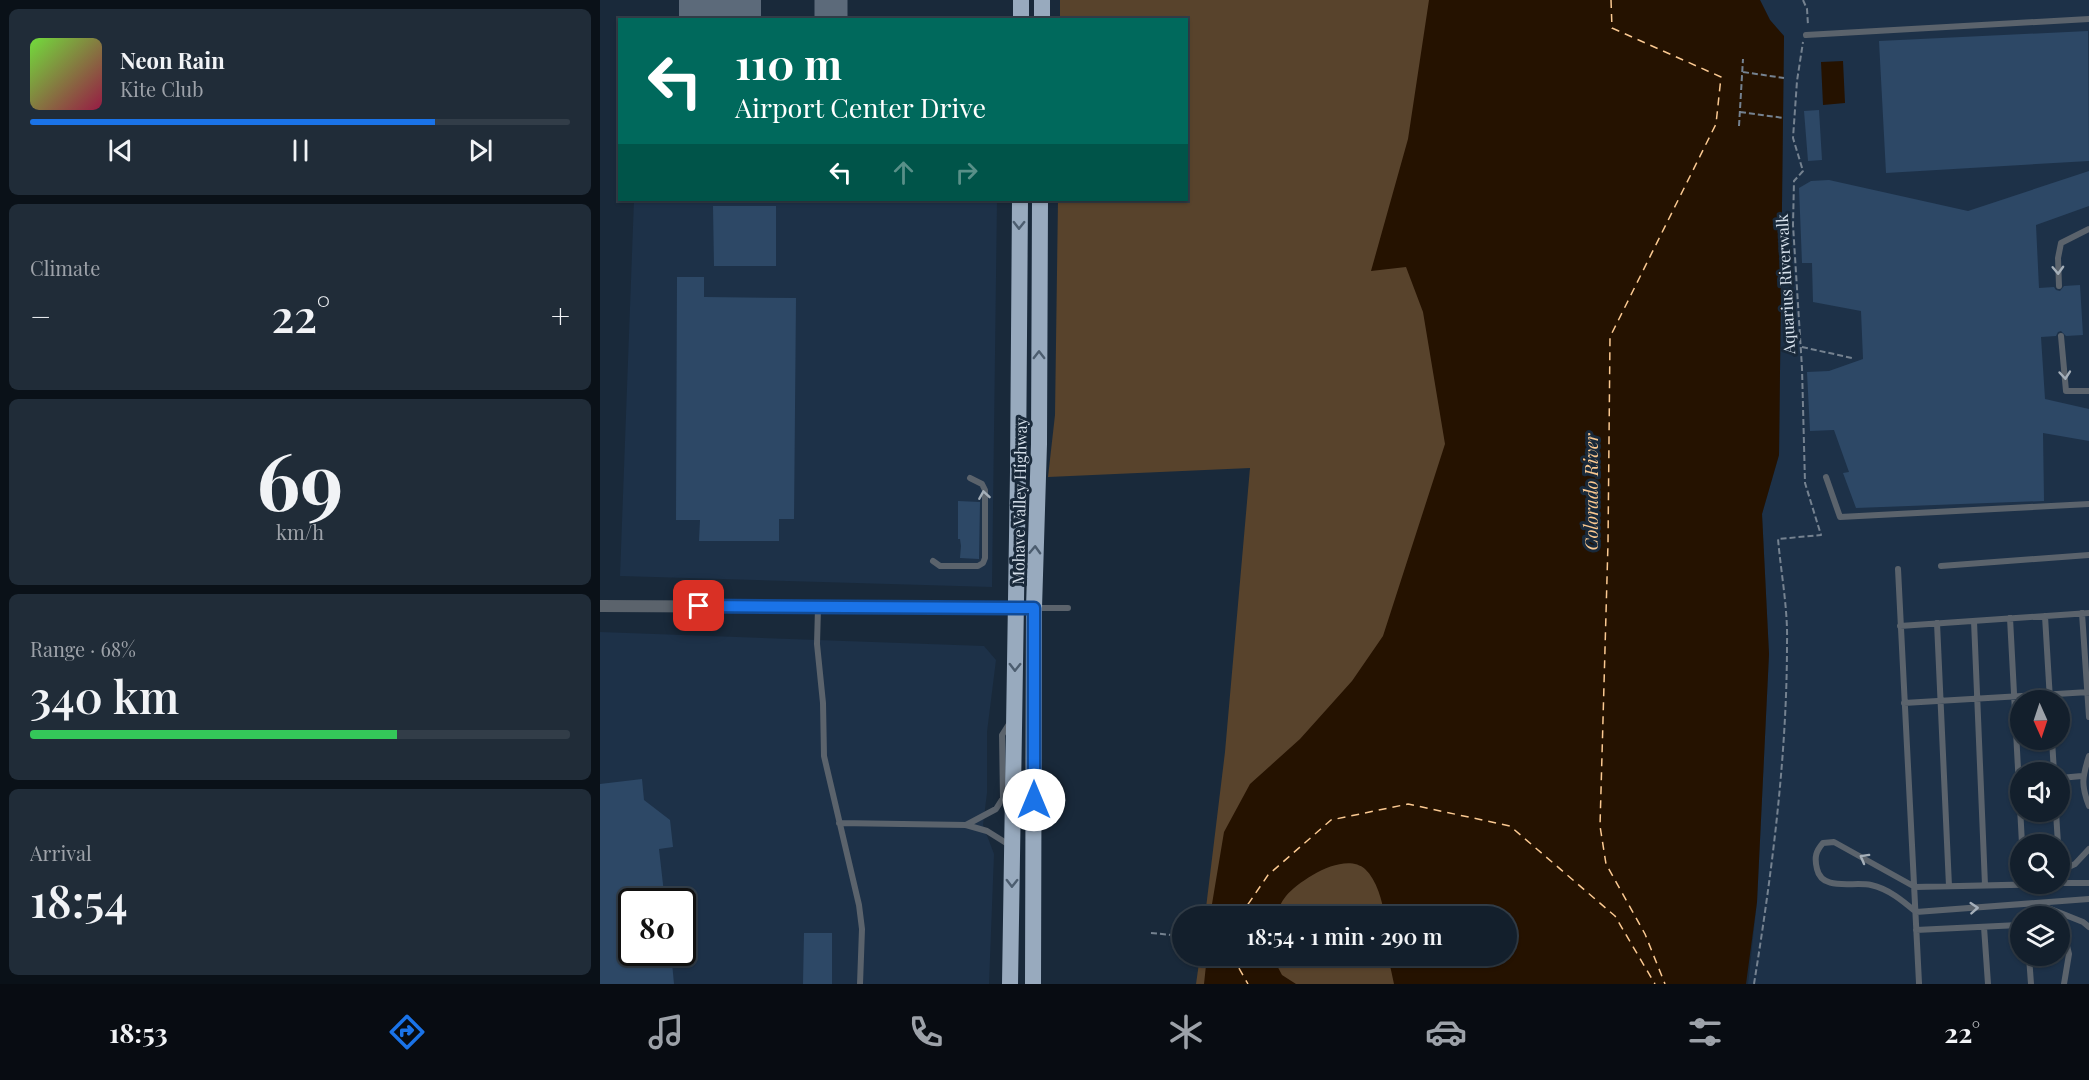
<!DOCTYPE html>
<html lang="en">
<head>
<meta charset="utf-8">
<style>
  :root { --surface:#131f2c; --page:#202c38; --text:#f1f3f6; --muted:#9da2a9; --line:#323d48; --accent:#1a73e8 }
  body { margin:0; font-family:"Playfair Display",serif; background:var(--page); color:var(--text); height:100vh; display:flex; flex-direction:column; font-size:22px; white-space:nowrap }
  * { box-sizing:border-box; margin:0 }
  p { font-size:20px; color:var(--muted) }
  .icon { flex:none; width:33px; height:33px; fill:none; stroke:currentColor; stroke-width:2; stroke-linecap:round; stroke-linejoin:round }
  .map { position:relative; flex:1; overflow:hidden }
  .side { display:flex; flex-direction:column; gap:9px; padding:9px; background:#0a1118; width:600px }
  .side>* { flex:none }
  .hud { position:absolute; left:18px; top:18px; width:570px; height:183px; border-radius:0px; box-shadow:0 2px 4px #0004,0 0 0 2px var(--line); background:#00695c; color:#fff; overflow:hidden }
  .needle { width:39px; rotate:177deg }
  .controls { position:absolute; left:1410px; top:690px; display:grid; gap:12px }
  .controls a { display:grid; place-items:center; width:60px; height:60px; border-radius:50%; background:var(--surface); box-shadow:0 2px 4px #0004,0 0 0 2px var(--line); font-size:30px }
  .speed { position:absolute; left:18px; top:888px; display:flex; gap:12px; font-size:30px; font-weight:700; text-align:center }
  .speed>* { display:grid; place-content:center; width:78px; height:78px; border-radius:50%; background:var(--surface); box-shadow:0 2px 4px #0004,0 0 0 2px var(--line); line-height:1 }
  .speed .limit { border:3px solid #111; border-radius:9px; background:#fff; color:#111 }
  .pin { position:absolute; display:grid; place-items:center; width:51px; height:51px; color:#fff; margin:-26px; border-radius:12px; box-shadow:0 3px 9px #0006 }
  .me { position:absolute; width:66px; margin:-33px; rotate:0deg; stroke-linejoin:round; filter:drop-shadow(0 0 4px #0008) }
  .turn { display:flex; align-items:center; gap:21px; height:126px; padding:0 18px; font-size:27px }
  .turn .icon { width:78px; height:78px; stroke-width:2.5 }
  .turn b { display:block; font-size:42px; line-height:51px }
  .lanes { display:flex; align-items:center; height:57px; padding:0 18px; background:#0003; justify-content:center; gap:30px; direction:ltr }
  .lanes .off { opacity:.35 }
  .big { font-size:45px; font-weight:600; line-height:1.1 }
  .side .widget { flex:1; display:flex; flex-direction:column; justify-content:center; gap:9px; min-width:0; padding:0 21px; border-radius:9px; background:var(--page) }
  .side .dial { align-items:center; gap:0 }
  .dial b { font-size:78px; line-height:1 }
  .song { display:flex; align-items:center; gap:18px }
  .cover { width:72px; height:72px; border-radius:9px; background:linear-gradient(135deg,hsl(100 70% 55%),hsl(340 70% 35%)) }
  .played { height:6px; border-radius:3px; background:linear-gradient(90deg,var(--accent) 75%,var(--line) 75%) }
  .keys { display:flex; justify-content:space-around; direction:ltr }
  .heat { display:flex; justify-content:space-between; align-items:center; font-size:33px; direction:ltr }
  .charge { height:9px; border-radius:4px; background:linear-gradient(90deg,#34c759 68%,var(--line) 0) }
  .trip { position:absolute; left:572px; top:906px; width:345px; height:60px; border-radius:30px; background:var(--surface); box-shadow:0 2px 4px #0004,0 0 0 2px var(--line); font-weight:600; line-height:60px; text-align:center }
  .menu { display:flex; height:96px; justify-content:space-around; align-items:center; background:#080c12; color:var(--muted) }
  .menu .icon { width:42px; height:42px }
  .menu .on { color:var(--accent) }
  .menu b { font-size:27px; color:var(--text) }
  main { display:flex; flex:1; min-height:0 }
  .map>svg:first-child { display:block }
  .built { fill:#1d3148; fill-rule:evenodd }
  .green { fill:#58432c }
  .water { fill:#251200 }
  .lines { fill:none; stroke-linecap:round; stroke-linejoin:round }
  .ferry { stroke:#fbc991; stroke-width:1.5; stroke-dasharray:8 6; stroke-linecap:butt }
  .taxiway { stroke:#5c6a7a; stroke-width:33 }
  .runway { stroke:#5c6a7a; stroke-width:82 }
  .building { fill:#2d4866 }
  .path { stroke:#758290; stroke-width:2; stroke-dasharray:6 3; stroke-linecap:butt }
  .service { stroke:#5b636c; stroke-width:6 }
  .minor { stroke:#5b636c; stroke-width:12 }
  .trunk { stroke:#98aabe; stroke-width:16 }
  .oneway { stroke:#4c5d6f }
  .oneway2 { stroke:#a5afb9 }
  .route-casing { stroke:#114b97; stroke-width:15 }
  .route { stroke:#1a73e8; stroke-width:10 }
  .labels { text-anchor:middle; dominant-baseline:central; stroke-width:6; stroke-linejoin:round; paint-order:stroke }
  .street-label { font-size:16px; fill:#d7e1ec; stroke:#19293a }
  .water-label { font-size:18px; font-style:italic; fill:#fbc991; stroke:#19293a }
</style>
</head>
<body>
<main>
<section class="side">
<div class="widget">
<div class="song"><i class="cover"></i><div><b>Neon Rain</b><p>Kite Club</p></div></div>
<div class="played"></div>
<div class="keys"><svg class="icon" aria-label="previous" viewBox="0 0 24 24"><path d="M18 5L8 12l10 7zM5 5v14"/></svg><svg class="icon" aria-label="pause" viewBox="0 0 24 24"><path d="M8 5v14M16 5v14"/></svg><svg class="icon" aria-label="next" viewBox="0 0 24 24"><path d="M6 5l10 7-10 7zM19 5v14"/></svg></div>
</div>
<div class="widget"><p>Climate</p>
<div class="heat"><a>−</a><b class="big">22°</b><a>+</a></div>
</div>
<div class="widget dial"><b>69</b><p>km/h</p></div>
<div class="widget"><p>Range · 68%</p><b class="big">340 km</b><div class="charge"></div></div>
<div class="widget"><p>Arrival</p><b class="big">18:54</b></div>
</section>
<div class="map">
<svg width="1489" height="984" viewBox="0 0 1489 984">
  <rect width="100%" height="100%" fill="#19293a"/>
  <path class="built" d="M 1160,0 L 1489,0 L 1489,984 L 1148,984 L 1157,902 L 1169,654 L 1162,514 L 1179,455 L 1184,36 L 1170,20 ZM 1420,700 L 1460,700 L 1460,740 L 1420,740 ZM 1420,772 L 1460,772 L 1460,812 L 1420,812 ZM 1420,844 L 1460,844 L 1460,884 L 1420,884 ZM 1420,916 L 1460,916 L 1460,956 L 1420,956 Z
    M 34,200 L 397,200 L 392,587 L 20,576 Z
    M 0,632 L 384,646 L 396,660 L 387,732 L 387,793 L 383,825 L 394,854 L 389,984 L 0,984 ZM 32,902 L 82,902 L 82,952 L 32,952 Z"/>
  <path class="green" d="M 460,0 L 868,0 L 866,916 L 605,916 L 625,752 L 650,468 L 448,477 L 455,415 L 458,200 L 586,200 L 586,20 L 460,19 Z
    M 600,956 L 863,956 L 860,984 L 596,984 Z"/>
  <path class="water" d="M 829,0 L 1160,0 L 1170,20 L 1184,36 L 1179,455 L 1162,514 L 1169,654 L 1157,902 L 1146,984 L 794,984 L 788,956 L 906,956 L 906,916 L 785,916 C 782,901 777,880 765,869 C 744,851 700,880 686,896 C 681,902 678,910 674,916 L 610,916 L 624,832 L 650,784 L 700,739 L 752,681 L 783,636 L 845,444 L 823,312 L 806,267 L 771,271 L 808,139 Z
    M 1243,61 L 1245,103 L 1223,105 L 1221,62 Z
    M 607,956 L 672,956 L 682,975 L 696,984 L 604,984 Z"/>
  <g class="lines">
    <path class="ferry" d="M 1011,0 L 1012,28 L 1121,77 L 1116,124 L 1010,337 L 1008,543 L 1000,826 L 1006,864 L 1045,934 L 1065,984
      M 640,916 L 668,875 L 731,820 L 808,804 L 910,826 L 1015,916 L 1055,984
      M 632,956 L 648,984"/>
    <path class="taxiway" d="M 231,20 L 231,0"/>
    <path class="runway" d="M 120,20 L 120,0"/>
  </g>
  <path class="building" d="M 1488,31 L 1489,161 L 1286,173 L 1279,41 Z
    M 1219,110 L 1222,160 L 1208,161 L 1204,111 Z
    M 1489,171 L 1489,206 L 1436,225 L 1439,288 L 1454,287 L 1456,290 L 1460,291 L 1464,286 L 1480,285 L 1483,335 L 1466,336 L 1461,331 L 1458,332 L 1456,336 L 1441,337 L 1445,399 L 1489,409 L 1489,441 L 1443,433 L 1444,501 L 1256,508 L 1243,473 L 1249,472 L 1234,430 L 1210,431 L 1207,372 L 1229,371 L 1263,359 L 1261,311 L 1213,302 L 1212,263 L 1202,263 L 1199,188 L 1211,181 L 1229,180 L 1368,211 Z
    M 113,206 L 176,206 L 176,266 L 114,266 Z
    M 77,277 L 104,277 L 104,297 L 196,298 L 194,519 L 179,519 L 179,541 L 99,541 L 100,520 L 76,520 Z
    M 358,501 L 380,502 L 379,559 L 360,558 L 361,546 L 360,539 L 358,539 Z
    M 42,779 L 44,800 L 70,820 L 73,847 L 59,849 L 65,902 L 32,902 L 32,952 L 71,952 L 74,984 L 0,984 L 0,784 Z
    M 204,933 L 232,933 L 232,984 L 203,984 Z"/>
  <g class="lines">
    <path class="path" d="M 1203,0 L 1207,9 L 1208,25
      M 1143,72 L 1184,78
      M 1140,112 L 1184,118
      M 1139,126 L 1143,59
      M 1202,347 L 1252,358
      M 551,933 L 582,936
      M 1154,984 C 1172,872 1187,757 1187,643 C 1188,609 1181,573 1178,539 L 1221,535 L 1205,483 L 1202,368 L 1193,225 L 1194,181 L 1203,171 L 1193,138 L 1197,81 L 1203,42"/>
    <path class="service" d="M 1206,35 L 1489,19
      M 1459,286 L 1458,258 L 1461,243 L 1489,229
      M 1461,336 L 1466,391 L 1489,391
      M 1226,477 L 1240,517 L 1489,504
      M 333,561 L 340,566 L 378,566 L 383,563 L 385,558 L 385,490 L 382,484 L 370,478
      M 1341,566 L 1489,555
      M 1298,569 L 1319,983
      M 218,608 L 217,644 L 223,703 L 224,756 L 259,905 L 262,929 L 260,984
      M 436,608 L 468,608
      M 1482,613 L 1489,717
      M 1445,616 L 1450,700
      M 1410,618 L 1422,844
      M 1374,621 L 1385,885
      M 1337,623 L 1349,886
      M 1300,626 L 1489,613
      M 1304,703 L 1489,692
      M 1452,740 L 1454,772
      M 1489,756 C 1482,778 1481,785 1489,806
      M 1460,778 L 1482,776
      M 1456,812 L 1458,844
      M 239,823 L 366,825 L 387,831 L 411,846
      M 366,825 L 396,809 L 403,798 L 402,735 L 409,724
      M 1460,871 L 1475,864 L 1489,849
      M 1460,883 L 1489,883
      M 1451,884 L 1315,887 L 1234,842 L 1223,843 C 1216,851 1214,857 1217,869 C 1222,892 1254,881 1271,885 C 1289,889 1303,901 1316,912 L 1489,899
      M 1438,904 L 1483,922 L 1489,927
      M 1384,927 L 1388,984
      M 1316,930 L 1419,925 L 1420,927
      M 1460,935 L 1465,938 L 1469,954 L 1464,984
      M 1429,956 L 1431,984"/>
    <path class="minor" d="M 0,606 L 422,608"/>
    <path class="trunk" d="M 421,20 L 421,0
      M 442,20 L 442,0
      M 410,984 L 418,472 L 420,200
      M 433,984 L 434,608 L 439,444 L 440,200"/>
  </g>
  <defs><path id="oneway-chevron" d="M-2-3.5L2.5 0L-2 3.5" fill="none" stroke-width="1.6" stroke-linecap="round" stroke-linejoin="round" transform="scale(1.5)"/></defs>
  <g class="oneway">
    <use href="#oneway-chevron" transform="translate(419 225) rotate(91)"/>
    <use href="#oneway-chevron" transform="translate(439 355) rotate(-90)"/>
    <use href="#oneway-chevron" transform="translate(435 550) rotate(-88)"/>
    <use href="#oneway-chevron" transform="translate(415 667) rotate(91)"/>
    <use href="#oneway-chevron" transform="translate(412 883) rotate(91)"/>
  </g>
  <g class="oneway2">
    <use href="#oneway-chevron" transform="translate(1458 270) rotate(88)"/>
    <use href="#oneway-chevron" transform="translate(1465 375) rotate(85)"/>
    <use href="#oneway-chevron" transform="translate(384 495) rotate(-99)"/>
    <use href="#oneway-chevron" transform="translate(1264 858) rotate(-151)"/>
    <use href="#oneway-chevron" transform="translate(1374 908) rotate(-4)"/>
  </g>
  <g class="lines">
    <g class="route-casing">
      <path id="route" d="M 99,606 L 434,608 L 434,800"/>
    </g>
    <use href="#route" class="route"/>
  </g>
  <g class="labels">
    <g class="street-label">
      <text transform="translate(1185 284) rotate(-93)">Aquarius Riverwalk</text>
      <text transform="translate(419 501) rotate(-89)">Mohave Valley Highway</text>
    </g>
    <g class="water-label">
      <text transform="translate(991 492) rotate(-90)">Colorado River</text>
    </g>
  </g>
</svg>
<div class="controls">
<a><svg class="needle" viewBox="-14 -14 28 28"><path d="M0-13l5 13h-10z" fill="#e53935"/><path d="M0 13l5-13h-10z" fill="#9da2a9"/></svg></a>
<a><svg class="icon" aria-label="sound" viewBox="0 0 24 24"><path d="M4 9h4l5-4v14l-5-4H4zM17 9q2 3 0 6"/></svg></a>
<a><svg class="icon" aria-label="search" viewBox="0 0 24 24"><circle cx="10" cy="10" r="6"/><path d="M15 15l6 6"/></svg></a>
<a><svg class="icon" aria-label="layers" viewBox="0 0 24 24"><path d="M12 4l9 5-9 5-9-5zM3 14l9 5 9-5"/></svg></a>
</div>
<div class="speed"><div class="limit">80</div></div>
<div class="pin" style="left:99px;top:606px;background:#d93025"><svg class="icon" aria-label="arrive" viewBox="0 0 24 24"><path d="M6 21V4h12l-3 4 3 4H6"/></svg></div>
<svg class="me" style="left:434px;top:800px" viewBox="-20 -20 40 40"><circle r="19" fill="#fff"/><path d="M0-13L10 11 0 6-10 11z" fill="#1a73e8"/></svg>
<div class="trip">18:54 · 1 min · 290 m</div>
<div class="hud">
<div class="turn"><svg class="icon" aria-label="left" viewBox="0 0 24 24"><path d="M17 20v-9H6M10 6l-5 5 5 5"/></svg><div><b>110 m</b>Airport Center Drive</div></div>
<div class="lanes"><svg class="icon" aria-label="left" viewBox="0 0 24 24"><path d="M17 20v-9H6M10 6l-5 5 5 5"/></svg><svg class="icon off" aria-label="ahead" viewBox="0 0 24 24"><path d="M12 20V5M6 11l6-6 6 6"/></svg><svg class="icon off" aria-label="right" viewBox="0 0 24 24"><path d="M7 20v-9h11M14 6l5 5-5 5"/></svg></div>
</div>
</div>
</main>
<nav class="menu">
<b>18:53</b>
<svg class="icon on" aria-label="directions" viewBox="0 0 24 24"><path d="M12 3l9 9-9 9-9-9zM9 14v-3h6M13 9l2 2-2 2"/></svg>
<svg class="icon" aria-label="music" viewBox="0 0 24 24"><path d="M9 18V5l10-2v13"/><circle cx="6" cy="18" r="3"/><circle cx="16" cy="16" r="3"/></svg>
<svg class="icon" aria-label="phone" viewBox="0 0 24 24"><path d="M5 4h4l2 5-3 2q2 4 5 5l2-3 5 2v4C11 20 4 13 5 4z"/></svg>
<svg class="icon" aria-label="climate" viewBox="0 0 24 24"><path d="M12 3v18M4 7l16 10M4 17L20 7"/></svg>
<svg class="icon" aria-label="car" viewBox="0 0 24 24"><path d="M5 17H2v-5l4-1 3-4h7l3 4 3 1v5h-3M9 17h6M6 11h13"/><circle cx="7" cy="17" r="2"/><circle cx="17" cy="17" r="2"/></svg>
<svg class="icon" aria-label="filters" viewBox="0 0 24 24"><path d="M4 7h16M4 17h16"/><circle cx="9" cy="7" r="2"/><circle cx="15" cy="17" r="2"/></svg>
<b>22°</b>
</nav>
</body>
</html>
